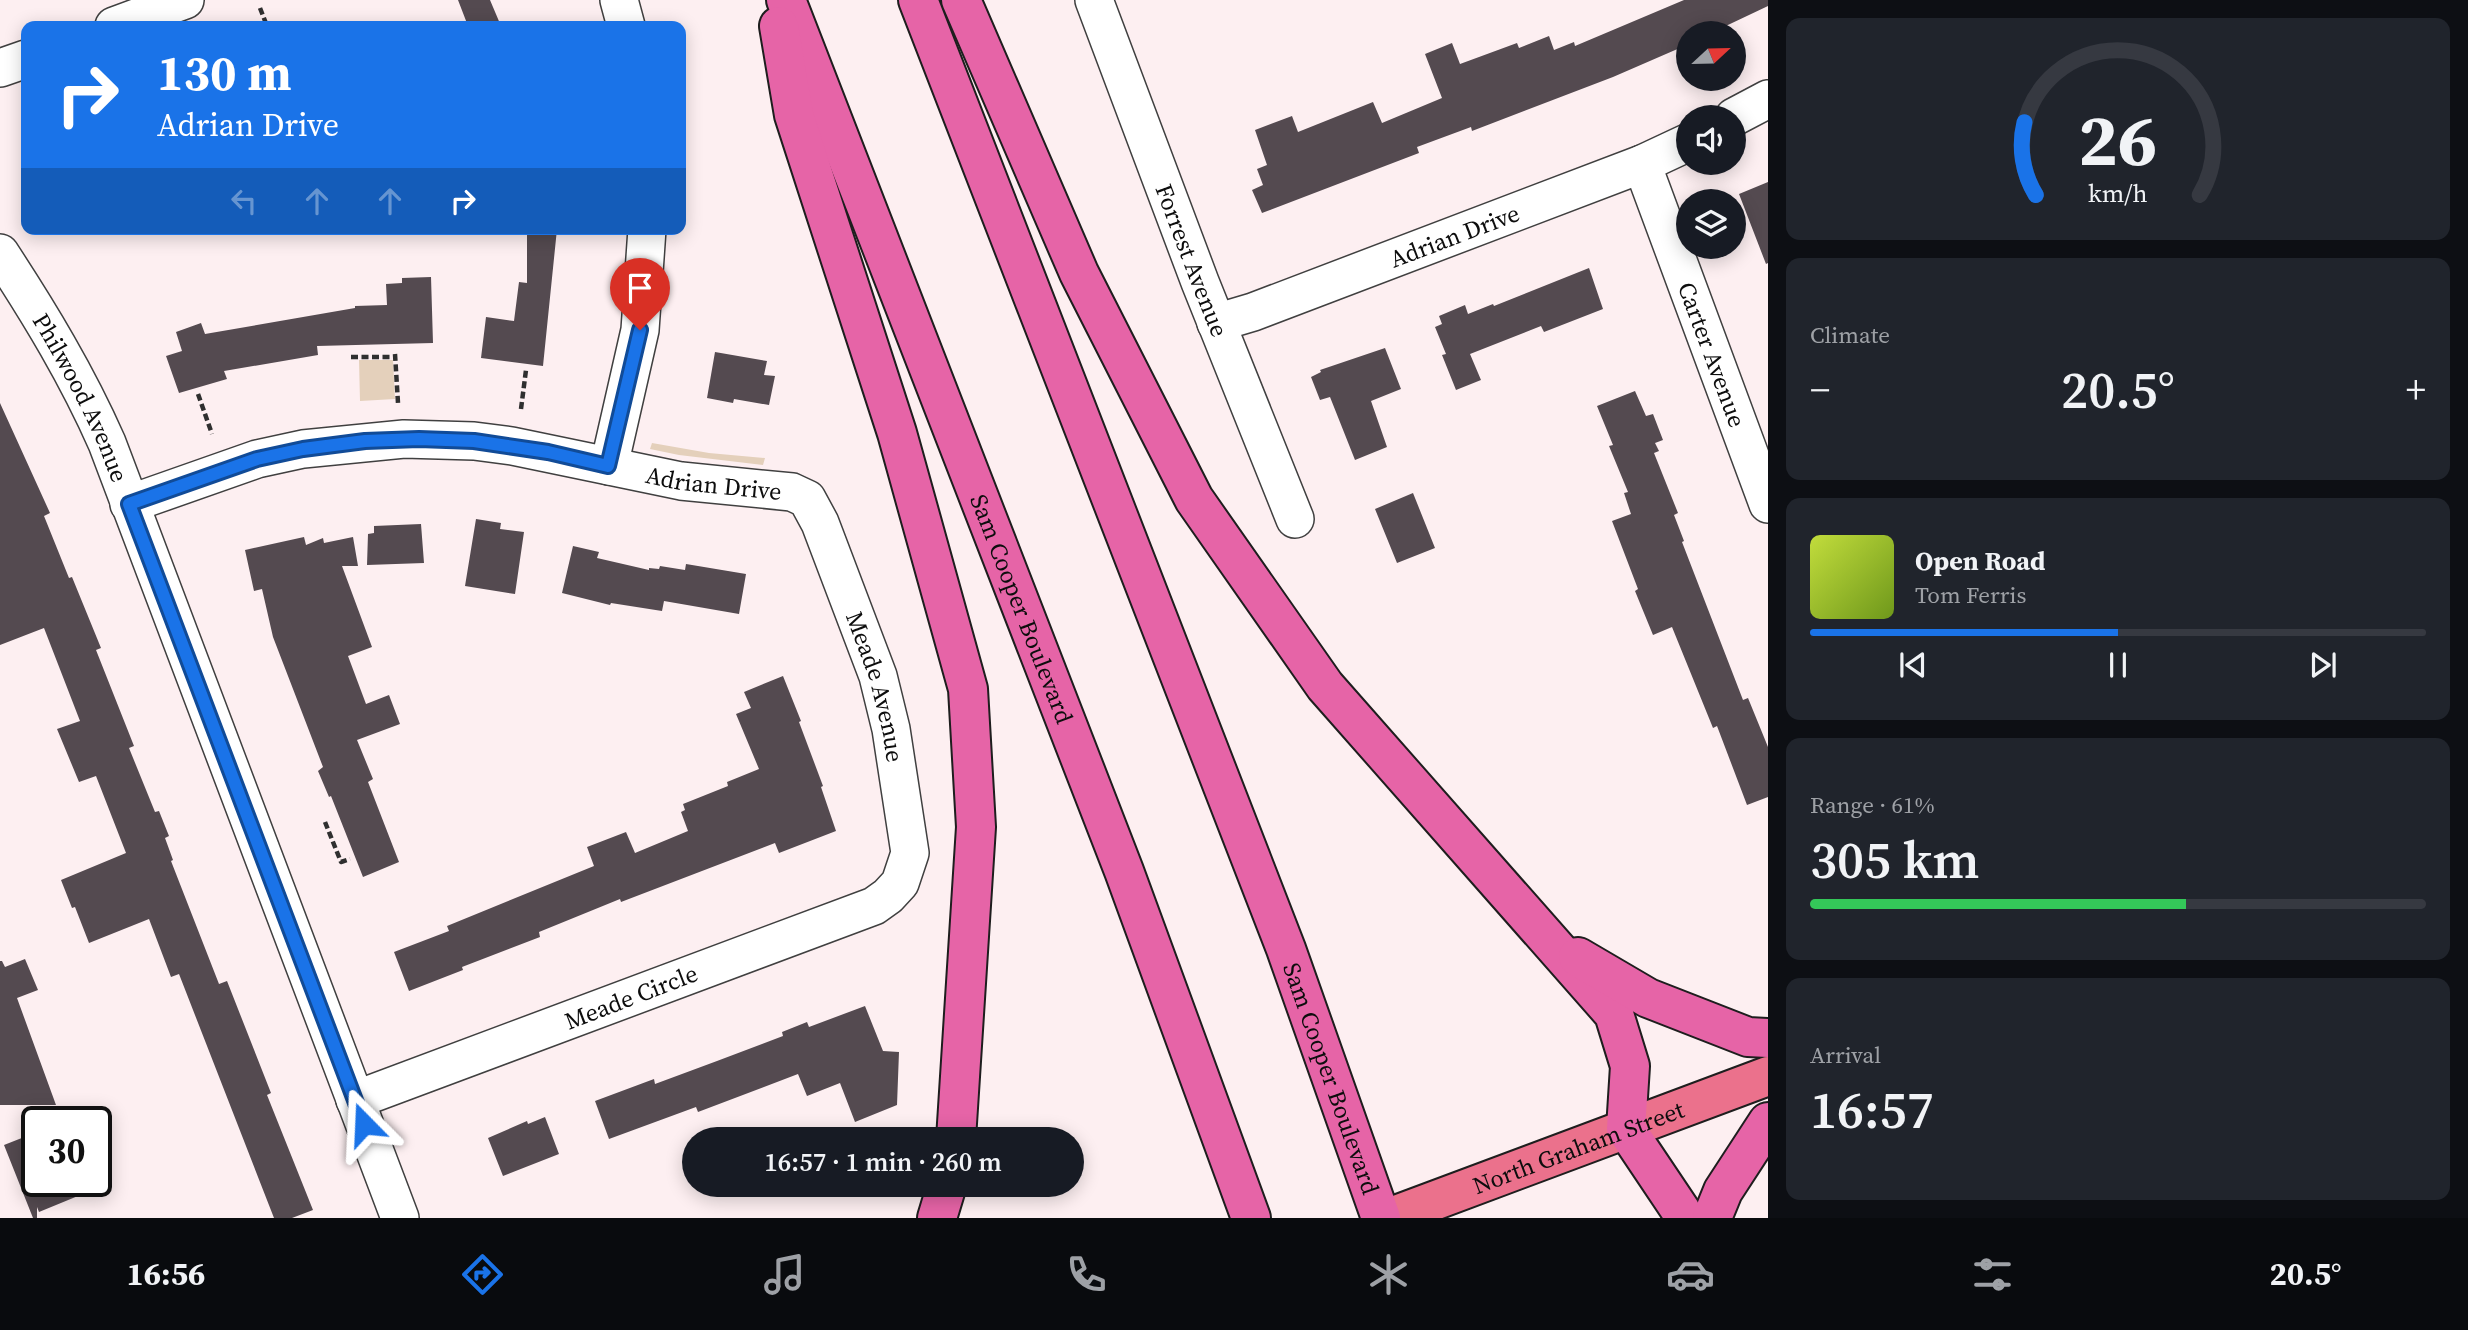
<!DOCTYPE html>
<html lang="en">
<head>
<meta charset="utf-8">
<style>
  :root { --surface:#171b24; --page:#20242c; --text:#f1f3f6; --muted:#9ea1a6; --line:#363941; --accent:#1a73e8 }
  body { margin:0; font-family:"Source Serif 4",serif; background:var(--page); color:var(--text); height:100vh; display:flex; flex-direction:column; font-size:26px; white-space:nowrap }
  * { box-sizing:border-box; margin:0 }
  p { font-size:23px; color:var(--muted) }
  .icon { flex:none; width:38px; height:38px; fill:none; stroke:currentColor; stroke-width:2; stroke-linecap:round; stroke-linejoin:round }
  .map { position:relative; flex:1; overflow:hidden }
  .details { display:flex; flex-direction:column; gap:18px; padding:18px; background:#0d0f14; width:700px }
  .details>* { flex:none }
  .hud { position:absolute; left:21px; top:21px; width:665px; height:214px; border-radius:14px; box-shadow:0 4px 18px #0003; background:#1a73e8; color:#fff; overflow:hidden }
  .needle { width:46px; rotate:68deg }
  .controls { position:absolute; left:1676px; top:21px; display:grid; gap:14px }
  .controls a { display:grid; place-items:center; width:70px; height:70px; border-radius:50%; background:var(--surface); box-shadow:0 4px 18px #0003; font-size:35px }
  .speed { position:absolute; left:21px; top:1106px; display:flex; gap:14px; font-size:35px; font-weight:700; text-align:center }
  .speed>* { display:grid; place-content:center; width:91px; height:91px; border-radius:50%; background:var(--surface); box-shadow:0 4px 18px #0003; line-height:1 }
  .speed .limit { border:4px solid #111; border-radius:10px; background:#fff; color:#111 }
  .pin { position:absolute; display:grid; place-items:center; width:60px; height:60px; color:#fff; margin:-72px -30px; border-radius:50% 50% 50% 0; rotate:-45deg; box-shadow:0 0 7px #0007 }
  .pin .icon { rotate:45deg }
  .me { position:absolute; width:77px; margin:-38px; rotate:339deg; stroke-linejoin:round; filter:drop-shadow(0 0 5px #0008) }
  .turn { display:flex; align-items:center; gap:24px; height:147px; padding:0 21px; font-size:32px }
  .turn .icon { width:91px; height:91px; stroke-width:2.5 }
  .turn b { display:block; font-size:49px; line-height:60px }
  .lanes { display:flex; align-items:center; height:66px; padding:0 21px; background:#0003; justify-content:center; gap:35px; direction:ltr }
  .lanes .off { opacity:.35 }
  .big { font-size:52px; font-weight:600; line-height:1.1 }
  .details .card { flex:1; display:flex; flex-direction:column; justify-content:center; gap:10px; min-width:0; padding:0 24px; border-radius:14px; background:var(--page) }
  .details .dial { align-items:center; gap:0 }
  .dial svg { height:182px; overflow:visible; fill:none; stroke:var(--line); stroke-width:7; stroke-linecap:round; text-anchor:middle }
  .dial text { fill:var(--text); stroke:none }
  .song { display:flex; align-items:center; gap:21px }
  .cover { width:84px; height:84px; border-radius:10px; background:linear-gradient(135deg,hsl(70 70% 55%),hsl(80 70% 35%)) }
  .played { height:7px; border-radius:4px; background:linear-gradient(90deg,var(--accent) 50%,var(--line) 50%) }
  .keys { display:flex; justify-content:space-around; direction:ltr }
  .heat { display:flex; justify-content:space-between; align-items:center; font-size:38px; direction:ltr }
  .charge { height:10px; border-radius:5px; background:linear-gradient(90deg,#34c759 61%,var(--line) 0) }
  .trip { position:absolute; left:682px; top:1127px; width:402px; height:70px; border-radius:35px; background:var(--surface); box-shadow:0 4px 18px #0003; font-weight:600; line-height:70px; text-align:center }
  .tabs { display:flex; height:112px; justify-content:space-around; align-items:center; background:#090b0e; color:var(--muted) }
  .tabs .icon { width:49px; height:49px }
  .tabs .current { color:var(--accent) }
  .tabs b { font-size:32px; color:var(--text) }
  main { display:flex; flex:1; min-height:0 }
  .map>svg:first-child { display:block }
  .green { fill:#e4d0bb }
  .building { fill:#544a50 }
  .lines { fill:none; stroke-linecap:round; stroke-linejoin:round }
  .minor-casing { stroke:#404040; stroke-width:40 }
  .major-casing { stroke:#1e1e1e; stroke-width:42 }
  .highway-casing { stroke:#1e1e1e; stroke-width:42 }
  .path { stroke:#2f2f2f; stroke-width:4.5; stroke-dasharray:7 3.5; stroke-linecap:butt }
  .minor { stroke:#fff; stroke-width:37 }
  .major { stroke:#eb718c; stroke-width:38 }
  .highway { stroke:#e664a7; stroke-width:38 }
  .route-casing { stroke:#114b97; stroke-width:18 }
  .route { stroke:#1a73e8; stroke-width:12 }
  .labels { text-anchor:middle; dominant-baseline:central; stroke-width:7; stroke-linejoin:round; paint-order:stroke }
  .street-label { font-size:24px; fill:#0d0d0d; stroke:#fff }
</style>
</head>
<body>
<main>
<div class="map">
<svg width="1768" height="1218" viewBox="0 0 1768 1218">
  <rect width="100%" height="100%" fill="#fdeff1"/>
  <path class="green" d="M 359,360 L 393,360 L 395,399 L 360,401 Z
    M 652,443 L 709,453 L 765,458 L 763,465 L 679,455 L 650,449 Z"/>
  <path class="building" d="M 458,0 L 490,0 L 501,26 L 468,26 Z
    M 1684,0 L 1768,0 L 1768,6 L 1711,33 L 1689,33 L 1689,44 L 1613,77 L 1472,131 L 1471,127 L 1417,147 L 1419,153 L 1262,213 L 1252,190 L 1263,185 L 1257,169 L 1267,165 L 1255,130 L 1292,116 L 1298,132 L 1373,102 L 1382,123 L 1442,98 L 1425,54 L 1452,43 L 1460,64 L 1517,43 L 1519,48 L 1549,36 L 1554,50 L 1574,42 L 1575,46 Z
    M 1768,182 L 1768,263 L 1766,264 L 1739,194 Z
    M 527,229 L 557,229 L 543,366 L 481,358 L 486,317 L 514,321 L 519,282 L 527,283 Z
    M 1589,268 L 1603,309 L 1544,332 L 1541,326 L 1470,354 L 1481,380 L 1456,390 L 1442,355 L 1446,354 L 1435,327 L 1442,324 L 1439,316 L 1465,305 L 1468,314 L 1493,304 L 1494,306 Z
    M 431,277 L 433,343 L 317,346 L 318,355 L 224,371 L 227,379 L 179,393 L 166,356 L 182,351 L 176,332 L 201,323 L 205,334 L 355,308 L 355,306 L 387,305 L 386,284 L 402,283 L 402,278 Z
    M 1385,348 L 1401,389 L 1371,401 L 1387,447 L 1355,460 L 1330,397 L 1320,400 L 1311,377 L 1321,372 L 1320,370 Z
    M 715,352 L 767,361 L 764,375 L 775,376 L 769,405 L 734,399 L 733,403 L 707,398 Z
    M 1635,391 L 1646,416 L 1653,414 L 1663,440 L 1655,443 L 1659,451 L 1654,453 L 1678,513 L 1674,515 L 1684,541 L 1682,542 L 1743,700 L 1748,698 L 1768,747 L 1768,797 L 1747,805 L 1717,726 L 1713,728 L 1672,627 L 1653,635 L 1635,591 L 1638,589 L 1612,521 L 1631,514 L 1624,493 L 1628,492 L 1609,446 L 1613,445 L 1597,406 Z
    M 0,403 L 50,513 L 44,516 L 69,578 L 72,577 L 101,648 L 96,650 L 134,746 L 129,748 L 155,812 L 159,811 L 169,836 L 165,838 L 173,860 L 171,861 L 219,984 L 227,981 L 271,1093 L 267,1095 L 313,1210 L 292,1218 L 274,1218 L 179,974 L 171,977 L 149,919 L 89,943 L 75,907 L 72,908 L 61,880 L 126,853 L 96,776 L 79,782 L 57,729 L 80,721 L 44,628 L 0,645 Z
    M 1413,493 L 1435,548 L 1397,563 L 1375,509 Z
    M 476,519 L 501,523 L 500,529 L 524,532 L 515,594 L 465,586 Z
    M 421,524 L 424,563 L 367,565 L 368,534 L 374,533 L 374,526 Z
    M 304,537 L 306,545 L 323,538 L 324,543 L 353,537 L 358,566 L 342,566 L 372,647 L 348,656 L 366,704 L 389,695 L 400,724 L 357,740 L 373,779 L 368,782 L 399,862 L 363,877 L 331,796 L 329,797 L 318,771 L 323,767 L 273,637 L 262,589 L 254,591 L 245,550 Z
    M 573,546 L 599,552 L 597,558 L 649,570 L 649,568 L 659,569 L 660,566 L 685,570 L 686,564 L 746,574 L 739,614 L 664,601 L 662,611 L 611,603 L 610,605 L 562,593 Z
    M 783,676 L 801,721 L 799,722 L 823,786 L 821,787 L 836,831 L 779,853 L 775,843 L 621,902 L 620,899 L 539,932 L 540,937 L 462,967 L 463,970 L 409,991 L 394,952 L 449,931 L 447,926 L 594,866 L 587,847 L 626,832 L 635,853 L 688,831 L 681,812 L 685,810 L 683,804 L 728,786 L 727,782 L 759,769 L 736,714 L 751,708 L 744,692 Z
    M 25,959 L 38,990 L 17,998 L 56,1105 L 0,1105 L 0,961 L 2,961 L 5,967 Z
    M 865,1006 L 883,1051 L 899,1052 L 897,1105 L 855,1122 L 840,1083 L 807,1096 L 798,1074 L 698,1112 L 696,1107 L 609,1139 L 595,1101 L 654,1079 L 655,1084 L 717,1061 L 783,1036 L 782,1032 L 807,1022 L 809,1027 Z
    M 545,1117 L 559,1154 L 503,1176 L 488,1138 L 527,1121 L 528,1124 Z
    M 37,1132 L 37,1181 L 112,1182 L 39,1212 L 37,1207 L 37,1218 L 33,1218 L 4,1145 Z"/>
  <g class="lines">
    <g class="minor-casing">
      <g id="minor">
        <path d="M 619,0 L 626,26"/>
        <path id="s1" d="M 1094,0 L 1200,282 L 1295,519"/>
        <path d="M 114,26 L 185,0"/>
        <path d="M 0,68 L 26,59"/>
        <path d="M 1734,117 L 1768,99"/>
        <path id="s2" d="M 1642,164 L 1768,504"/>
        <path id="s3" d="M 0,253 C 40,314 77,375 107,443 L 400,1218"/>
        <path id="s4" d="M 1216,323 L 1253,312 L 1642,164 L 1689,142"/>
        <path d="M 609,466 L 640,330 L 647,229"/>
        <path id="s5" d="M 129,504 L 257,459 L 303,449 L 404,439 L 474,441 L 512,446 L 681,481 L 792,492 L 807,499 L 820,523 L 878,676 L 891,729 L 910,853 L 900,883 L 888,896 L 874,906 L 355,1100"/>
      </g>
    </g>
    <g class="major-casing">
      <g id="major">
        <path id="s6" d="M 1388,1218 L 1768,1076"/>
      </g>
    </g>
    <g class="highway-casing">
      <g id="highway">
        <path id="s7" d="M 786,0 L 1124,871 L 1251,1218"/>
        <path id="s8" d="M 918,0 L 1286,949 L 1381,1218"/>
        <path d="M 961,0 L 1079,273 L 1194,499 L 1325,686 L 1614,1014 L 1630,1066 L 1626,1129 L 1681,1211 L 1682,1218"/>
        <path d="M 779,26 L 794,115 L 897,433 L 968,689 L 976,827 L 956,1139"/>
        <path d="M 1578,957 L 1648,998 L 1748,1037 L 1768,1038"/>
        <path d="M 937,1218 L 947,1185"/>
        <path d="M 1712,1218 L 1723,1191 L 1768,1122"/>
      </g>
    </g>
    <path class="path" d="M 260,8 L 267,26
      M 395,354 L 398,403
      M 351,357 L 396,357
      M 198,394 L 212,434
      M 521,409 L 526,370
      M 325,822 L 341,862 L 350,859"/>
    <use href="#minor" class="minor"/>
    <use href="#major" class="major"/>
    <use href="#highway" class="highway"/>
  </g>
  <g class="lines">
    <g class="route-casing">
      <path id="route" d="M 364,1124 L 129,504 L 257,459 L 303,449 L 365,441 L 419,439 L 474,441 L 548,452 L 608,466 L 640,330"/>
    </g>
    <use href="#route" class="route"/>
  </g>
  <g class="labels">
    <g class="street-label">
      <text stroke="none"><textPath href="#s4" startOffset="254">Adrian Drive</textPath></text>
      <text stroke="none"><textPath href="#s1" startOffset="278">Forrest Avenue</textPath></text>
      <text stroke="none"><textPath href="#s2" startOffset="203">Carter Avenue</textPath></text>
      <text stroke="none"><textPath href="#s3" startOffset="166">Philwood Avenue</textPath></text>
      <text stroke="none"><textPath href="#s5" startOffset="598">Adrian Drive</textPath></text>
      <text stroke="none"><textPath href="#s7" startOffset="653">Sam Cooper Boulevard</textPath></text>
      <text stroke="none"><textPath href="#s5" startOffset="894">Meade Avenue</textPath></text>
      <text transform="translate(631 997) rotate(-21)">Meade Circle</text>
      <text stroke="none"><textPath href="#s8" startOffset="1155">Sam Cooper Boulevard</textPath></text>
      <text stroke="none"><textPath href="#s6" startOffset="203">North Graham Street</textPath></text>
    </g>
  </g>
</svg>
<div class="controls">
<a><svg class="needle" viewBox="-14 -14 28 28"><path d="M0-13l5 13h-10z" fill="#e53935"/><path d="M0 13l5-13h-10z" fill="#9ea1a6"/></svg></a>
<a><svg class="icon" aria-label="sound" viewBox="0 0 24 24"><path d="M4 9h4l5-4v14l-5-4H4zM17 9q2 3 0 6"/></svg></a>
<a><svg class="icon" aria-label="layers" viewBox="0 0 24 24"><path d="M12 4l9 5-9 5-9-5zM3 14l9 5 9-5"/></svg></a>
</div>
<div class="speed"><div class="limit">30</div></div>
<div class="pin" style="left:640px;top:330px;background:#d93025"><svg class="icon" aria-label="arrive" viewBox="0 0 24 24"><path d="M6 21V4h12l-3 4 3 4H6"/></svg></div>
<svg class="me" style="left:364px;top:1124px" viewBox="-20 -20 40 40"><path d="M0-17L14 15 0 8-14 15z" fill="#1a73e8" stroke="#fff" stroke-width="4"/></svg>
<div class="trip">16:57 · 1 min · 260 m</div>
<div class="hud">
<div class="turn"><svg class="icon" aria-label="right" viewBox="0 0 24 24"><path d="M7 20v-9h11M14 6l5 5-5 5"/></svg><div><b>130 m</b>Adrian Drive</div></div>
<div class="lanes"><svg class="icon off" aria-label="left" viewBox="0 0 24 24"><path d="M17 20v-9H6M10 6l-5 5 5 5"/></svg><svg class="icon off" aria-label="ahead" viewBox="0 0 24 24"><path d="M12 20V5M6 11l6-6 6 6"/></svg><svg class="icon off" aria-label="ahead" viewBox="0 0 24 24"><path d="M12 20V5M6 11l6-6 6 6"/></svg><svg class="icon" aria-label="right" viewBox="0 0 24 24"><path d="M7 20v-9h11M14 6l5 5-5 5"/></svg></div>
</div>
</div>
<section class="details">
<div class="card dial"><svg viewBox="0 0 100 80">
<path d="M14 69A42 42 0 1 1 86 69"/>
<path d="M14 69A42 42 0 0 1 9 37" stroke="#1a73e8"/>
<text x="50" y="56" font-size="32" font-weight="700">26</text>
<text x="50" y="72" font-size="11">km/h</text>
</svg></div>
<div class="card"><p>Climate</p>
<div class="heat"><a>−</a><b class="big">20.5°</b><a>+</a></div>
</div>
<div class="card">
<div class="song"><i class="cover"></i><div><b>Open Road</b><p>Tom Ferris</p></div></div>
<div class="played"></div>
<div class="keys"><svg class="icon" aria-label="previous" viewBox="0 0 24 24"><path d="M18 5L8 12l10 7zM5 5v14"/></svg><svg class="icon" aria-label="pause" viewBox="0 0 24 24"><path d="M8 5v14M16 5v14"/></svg><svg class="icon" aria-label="next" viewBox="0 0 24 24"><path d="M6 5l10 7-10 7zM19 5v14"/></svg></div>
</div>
<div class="card"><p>Range · 61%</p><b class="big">305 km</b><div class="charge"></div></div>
<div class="card"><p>Arrival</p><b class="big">16:57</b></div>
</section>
</main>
<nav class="tabs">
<b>16:56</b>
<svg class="icon current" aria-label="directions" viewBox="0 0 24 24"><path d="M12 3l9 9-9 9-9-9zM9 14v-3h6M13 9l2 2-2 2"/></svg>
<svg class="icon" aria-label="music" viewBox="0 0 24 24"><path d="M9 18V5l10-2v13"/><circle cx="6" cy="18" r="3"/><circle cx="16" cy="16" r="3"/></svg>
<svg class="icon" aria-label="phone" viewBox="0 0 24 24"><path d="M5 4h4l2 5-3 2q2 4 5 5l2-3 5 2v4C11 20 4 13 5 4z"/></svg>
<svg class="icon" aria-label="climate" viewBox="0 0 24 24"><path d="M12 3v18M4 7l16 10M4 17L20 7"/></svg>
<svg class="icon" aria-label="car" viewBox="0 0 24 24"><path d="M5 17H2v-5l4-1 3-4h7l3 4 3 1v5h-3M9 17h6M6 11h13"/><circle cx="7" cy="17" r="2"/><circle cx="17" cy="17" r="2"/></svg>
<svg class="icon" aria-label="filters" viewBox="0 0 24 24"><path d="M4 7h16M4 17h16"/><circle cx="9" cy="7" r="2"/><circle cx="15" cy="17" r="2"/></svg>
<b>20.5°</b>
</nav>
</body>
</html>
